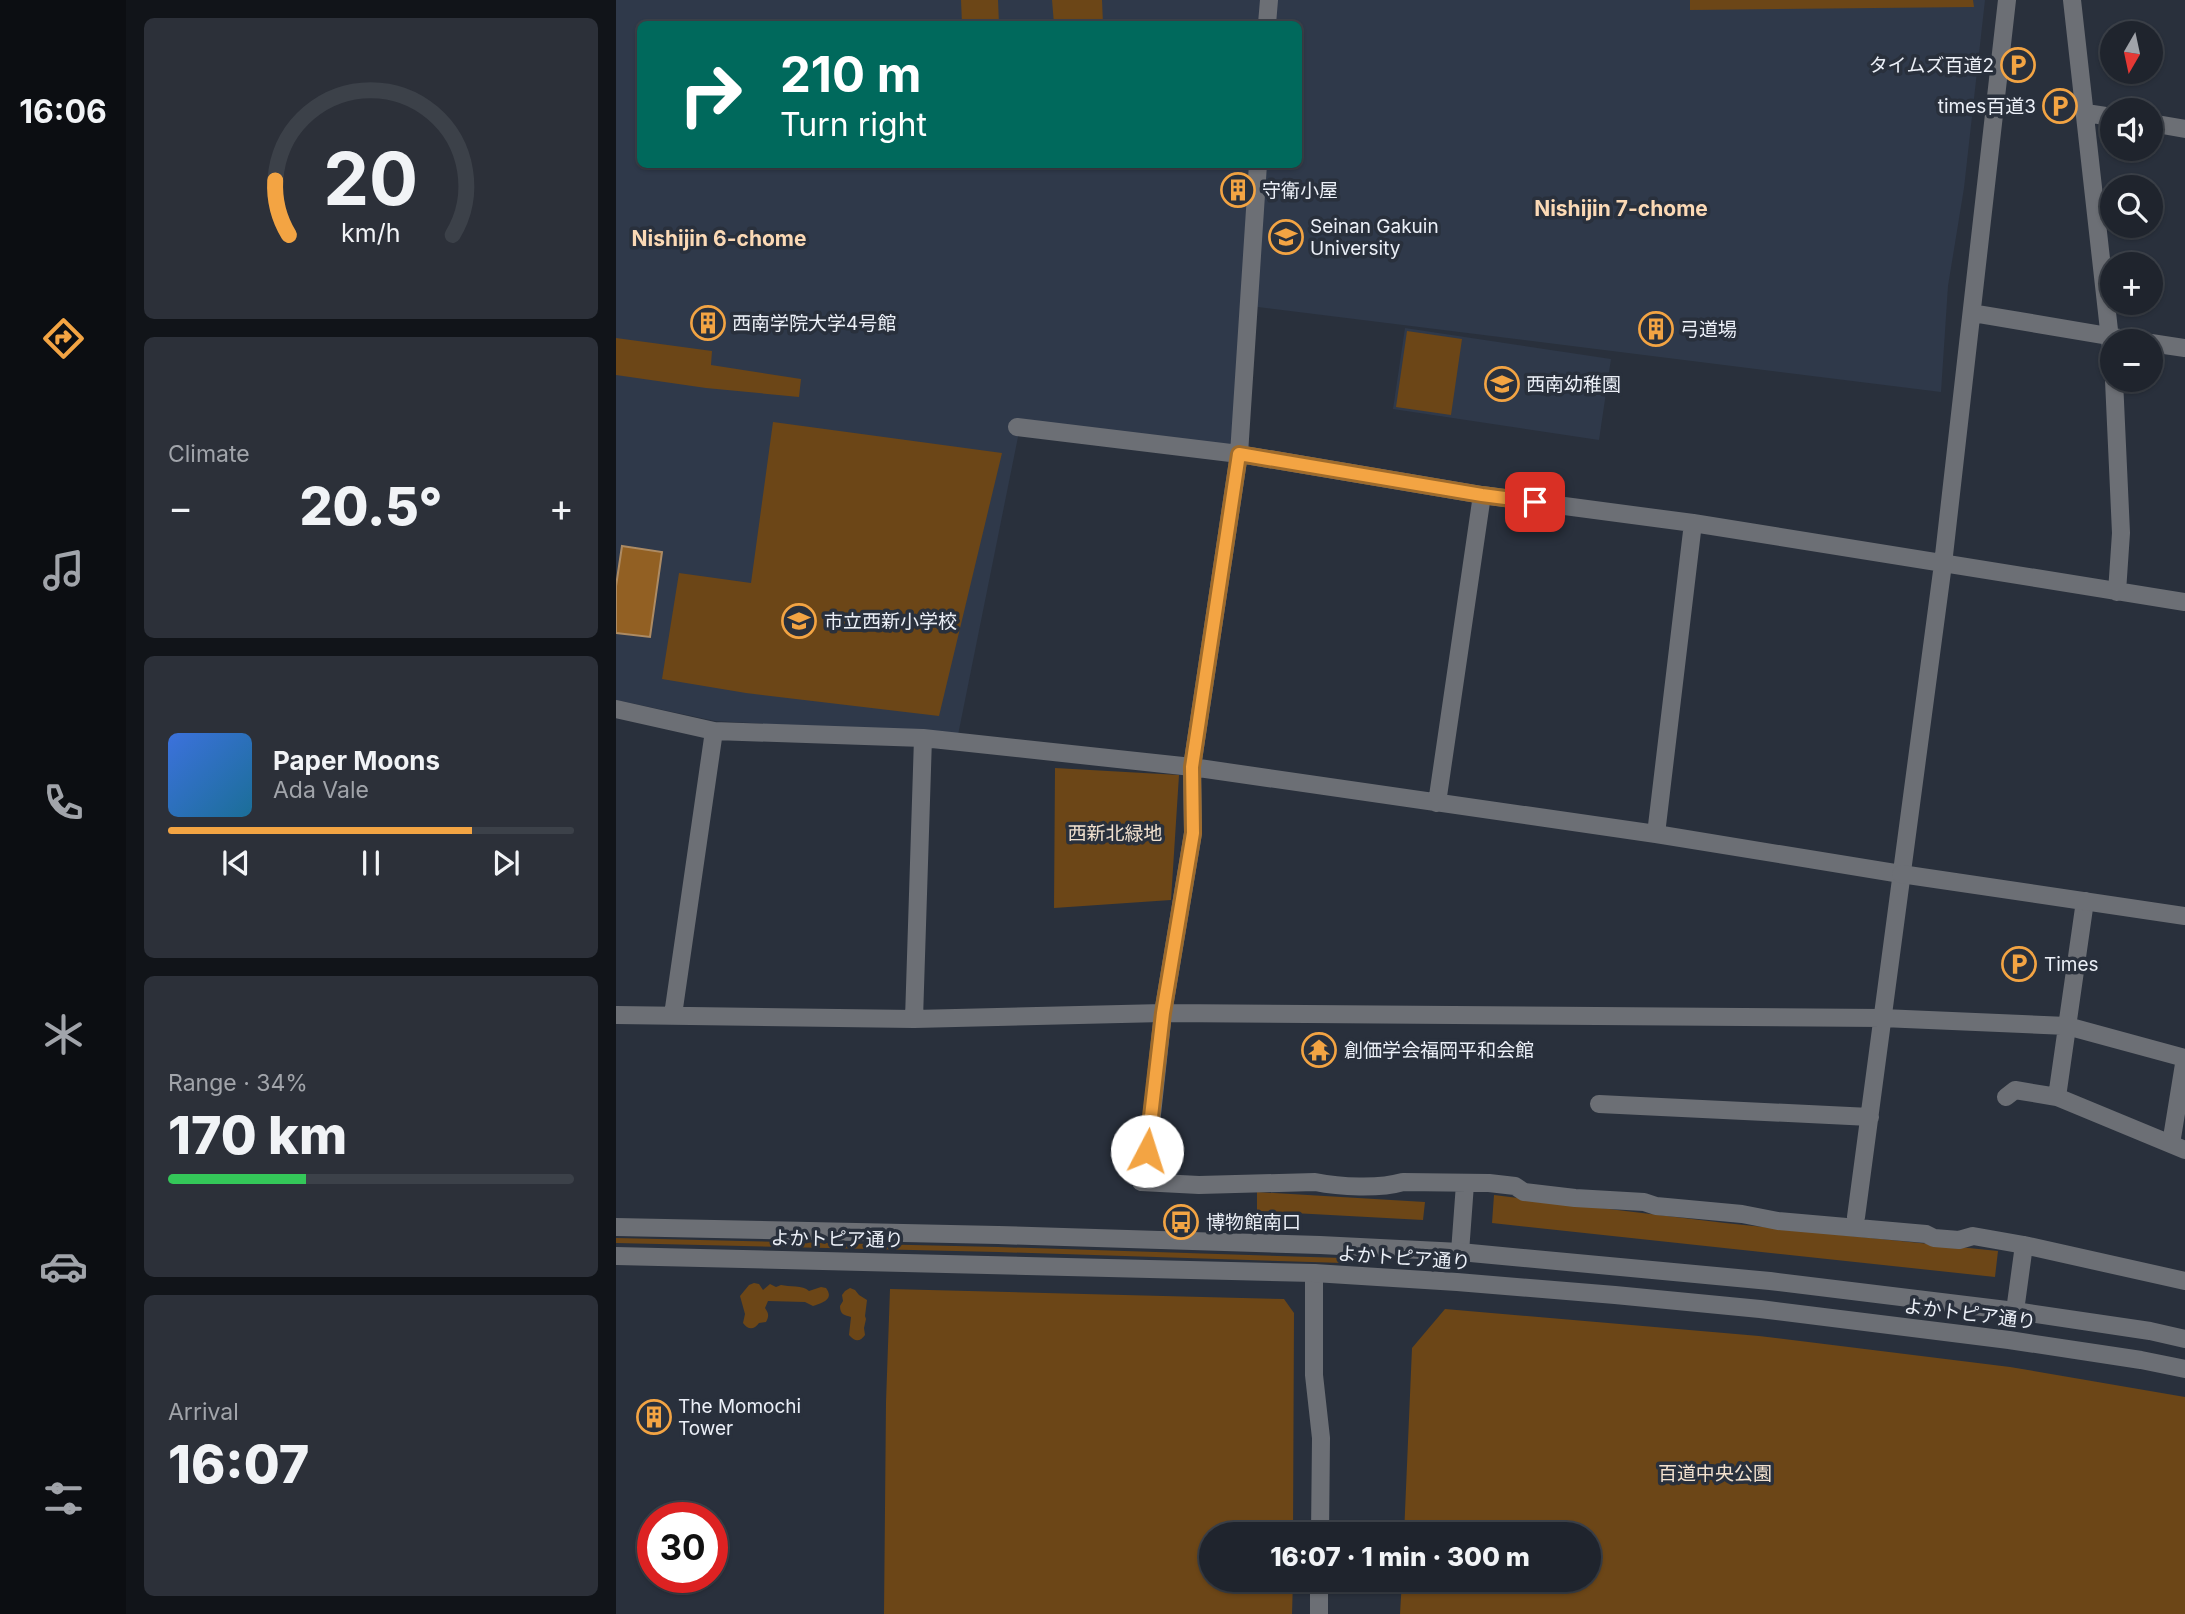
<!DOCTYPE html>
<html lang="en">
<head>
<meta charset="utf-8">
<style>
  :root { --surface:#1f242d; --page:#2c3039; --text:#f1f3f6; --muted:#a1a4aa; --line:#3c4149; --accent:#f3a443 }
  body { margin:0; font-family:Inter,"Noto Sans JP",sans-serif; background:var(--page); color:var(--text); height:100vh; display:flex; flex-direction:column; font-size:26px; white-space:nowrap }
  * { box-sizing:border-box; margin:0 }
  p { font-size:23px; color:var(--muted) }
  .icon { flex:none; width:38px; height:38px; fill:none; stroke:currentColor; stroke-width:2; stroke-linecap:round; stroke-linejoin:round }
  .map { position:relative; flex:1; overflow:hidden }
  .details { display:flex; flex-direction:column; gap:18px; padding:18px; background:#111419; width:490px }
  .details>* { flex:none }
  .top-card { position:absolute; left:21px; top:21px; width:665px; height:147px; border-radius:10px; box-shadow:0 2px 5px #0004,0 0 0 2px var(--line); background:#00695c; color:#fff; overflow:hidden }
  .needle { width:46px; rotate:189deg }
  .buttons { position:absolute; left:1484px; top:21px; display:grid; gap:14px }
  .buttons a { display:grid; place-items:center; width:63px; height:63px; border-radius:50%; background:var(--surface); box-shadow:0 2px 5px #0004,0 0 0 2px var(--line); font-size:35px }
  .speed { position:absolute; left:21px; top:1502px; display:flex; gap:14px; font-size:35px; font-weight:700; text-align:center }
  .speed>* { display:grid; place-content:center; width:91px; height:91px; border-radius:50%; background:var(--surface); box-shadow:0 2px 5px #0004,0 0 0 2px var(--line); line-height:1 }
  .speed .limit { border:10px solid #d22; background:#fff; color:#111 }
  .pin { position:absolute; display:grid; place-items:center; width:60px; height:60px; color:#fff; margin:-30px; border-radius:14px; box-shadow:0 4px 10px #0006 }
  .me { position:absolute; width:77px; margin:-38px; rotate:5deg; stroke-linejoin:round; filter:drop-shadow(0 0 5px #0008) }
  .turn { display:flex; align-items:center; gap:24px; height:147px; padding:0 28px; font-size:32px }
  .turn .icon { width:91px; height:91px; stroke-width:2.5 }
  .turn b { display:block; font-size:49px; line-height:60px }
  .big { font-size:52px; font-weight:800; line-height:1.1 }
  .details .widget { flex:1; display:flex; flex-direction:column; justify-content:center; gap:10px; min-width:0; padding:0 24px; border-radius:10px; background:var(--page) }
  .details .dial { align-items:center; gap:0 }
  .dial svg { height:182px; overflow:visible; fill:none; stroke:var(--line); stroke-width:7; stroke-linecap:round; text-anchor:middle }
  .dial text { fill:var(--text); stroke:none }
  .song { display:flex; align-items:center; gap:21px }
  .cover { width:84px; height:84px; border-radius:10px; background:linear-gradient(135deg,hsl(220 70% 55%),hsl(200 70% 35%)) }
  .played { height:7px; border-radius:4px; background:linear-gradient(90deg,var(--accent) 75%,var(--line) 75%) }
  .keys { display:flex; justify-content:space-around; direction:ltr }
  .heat { display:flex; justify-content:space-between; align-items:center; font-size:38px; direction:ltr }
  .charge { height:10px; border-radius:5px; background:linear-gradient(90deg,#34c759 34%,var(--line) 0) }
  .trip { position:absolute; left:583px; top:1522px; width:402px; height:70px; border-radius:35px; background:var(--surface); box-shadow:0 2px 5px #0004,0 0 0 2px var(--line); font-weight:800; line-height:70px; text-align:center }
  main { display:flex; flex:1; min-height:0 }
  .dock { display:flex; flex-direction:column; width:126px; justify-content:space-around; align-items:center; background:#0c0e12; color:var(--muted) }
  .dock .icon { width:49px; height:49px }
  .dock .selected { color:var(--accent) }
  .dock b { font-size:32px; color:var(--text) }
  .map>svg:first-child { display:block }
  .built { fill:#2f394a; fill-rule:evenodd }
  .green { fill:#6c4617 }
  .water { fill:#926023; stroke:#ad8b63; stroke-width:2 }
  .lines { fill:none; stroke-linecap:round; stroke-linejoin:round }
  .minor { stroke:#6c6f75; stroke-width:18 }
  .tertiary { stroke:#6c6f75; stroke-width:18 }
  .route-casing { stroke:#9e6b2c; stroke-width:18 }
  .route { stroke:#f3a443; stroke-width:12 }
  .labels { text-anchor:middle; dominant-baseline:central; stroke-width:7; stroke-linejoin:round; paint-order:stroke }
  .poi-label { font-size:19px; fill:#ebeff7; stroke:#29303c; text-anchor:start }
  .park-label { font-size:19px; fill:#f2e1cf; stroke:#29303c }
  .street-label { font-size:19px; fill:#ebeff7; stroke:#29303c }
  .neighbourhood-label { font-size:21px; font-weight:bold; fill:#fbd9b5; stroke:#29303c }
</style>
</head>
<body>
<main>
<nav class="dock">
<b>16:06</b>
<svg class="icon selected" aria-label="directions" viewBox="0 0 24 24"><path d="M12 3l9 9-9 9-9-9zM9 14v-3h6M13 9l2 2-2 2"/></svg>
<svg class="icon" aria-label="music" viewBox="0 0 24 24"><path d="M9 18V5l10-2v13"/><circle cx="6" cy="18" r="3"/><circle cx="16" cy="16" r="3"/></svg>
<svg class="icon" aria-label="phone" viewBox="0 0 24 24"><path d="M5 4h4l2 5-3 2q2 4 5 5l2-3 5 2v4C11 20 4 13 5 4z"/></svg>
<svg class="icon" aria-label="climate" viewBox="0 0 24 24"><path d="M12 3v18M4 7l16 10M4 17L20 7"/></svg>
<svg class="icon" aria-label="car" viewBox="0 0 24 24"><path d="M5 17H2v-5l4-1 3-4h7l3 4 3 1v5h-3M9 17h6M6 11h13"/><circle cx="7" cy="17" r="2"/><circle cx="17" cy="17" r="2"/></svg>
<svg class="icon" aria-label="filters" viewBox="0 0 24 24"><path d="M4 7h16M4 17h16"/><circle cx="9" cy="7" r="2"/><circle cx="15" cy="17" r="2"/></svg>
</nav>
<section class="details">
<div class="widget dial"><svg viewBox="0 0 100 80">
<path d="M14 69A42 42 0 1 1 86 69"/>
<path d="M14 69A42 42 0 0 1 8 45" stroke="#f3a443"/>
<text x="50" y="56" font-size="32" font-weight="700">20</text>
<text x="50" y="72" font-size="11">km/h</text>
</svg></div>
<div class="widget"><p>Climate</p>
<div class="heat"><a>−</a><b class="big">20.5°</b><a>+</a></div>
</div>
<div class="widget">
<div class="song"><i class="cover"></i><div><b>Paper Moons</b><p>Ada Vale</p></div></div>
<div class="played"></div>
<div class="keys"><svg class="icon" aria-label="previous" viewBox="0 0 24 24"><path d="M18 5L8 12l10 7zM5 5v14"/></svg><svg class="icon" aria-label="pause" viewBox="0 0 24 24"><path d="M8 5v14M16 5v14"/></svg><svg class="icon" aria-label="next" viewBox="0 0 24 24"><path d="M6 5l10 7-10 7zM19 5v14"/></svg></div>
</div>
<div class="widget"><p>Range · 34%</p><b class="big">170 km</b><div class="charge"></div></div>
<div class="widget"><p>Arrival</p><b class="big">16:07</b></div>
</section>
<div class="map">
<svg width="1569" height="1614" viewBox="0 0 1569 1614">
  <rect width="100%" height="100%" fill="#29303c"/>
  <path class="built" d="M 0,0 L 1369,0 L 1348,188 L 1332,286 L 1325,392 L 626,305 L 615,447 L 405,422 L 342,735 L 99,721 L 0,700 ZM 24,24 L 682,24 L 682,164 L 24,164 Z
    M 789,328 L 995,359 L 983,440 L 777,409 Z"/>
  <path class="green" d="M 345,0 L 382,0 L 383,24 L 346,24 Z
    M 436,0 L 486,0 L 487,24 L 438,24 Z
    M 1074,0 L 1357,0 L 1358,7 L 1074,10 Z
    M 791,331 L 846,339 L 835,415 L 780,407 Z
    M 0,338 L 96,351 L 95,365 L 185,379 L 183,397 L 90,388 L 0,375 Z
    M 157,422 L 386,453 L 323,716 L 130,693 L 46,679 L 63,573 L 135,583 Z
    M 439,768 L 563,775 L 555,900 L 438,908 Z
    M 641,1192 L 809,1202 L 807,1220 L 641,1211 Z
    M 878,1195 L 1109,1223 L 1382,1251 L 1379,1277 L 876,1223 Z
    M 0,1238 L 382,1247 L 727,1258 L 727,1263 L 382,1252 L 0,1243 Z
    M 138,1283 L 143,1284 L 147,1290 L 154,1284 L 160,1287 L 165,1285 C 173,1287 187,1285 193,1291 L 205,1287 L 210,1288 C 219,1300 205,1303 197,1306 L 189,1302 L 152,1301 L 149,1308 C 153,1314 153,1316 150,1322 L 143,1323 C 138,1330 132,1330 127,1323 L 129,1314 L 124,1296 L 133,1285 Z
    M 234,1288 L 239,1290 L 243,1295 L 251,1300 L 249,1316 L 250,1319 L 248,1328 L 249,1335 C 244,1342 239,1342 233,1335 L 235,1317 C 229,1315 224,1315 224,1306 L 227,1301 L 226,1295 L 229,1291 Z
    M 274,1289 L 668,1299 L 678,1313 L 677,1535 L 595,1535 L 595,1580 L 677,1580 L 676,1614 L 268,1614 L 270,1402 Z
    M 829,1309 L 1143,1336 L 1394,1367 L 1569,1397 L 1569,1614 L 784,1614 L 786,1580 L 973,1580 L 973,1535 L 788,1535 L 796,1348 Z"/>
  <path class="water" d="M 6,546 L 46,552 L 34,637 L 0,633 L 0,586 Z"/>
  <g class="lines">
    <path class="minor" d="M 1456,0 L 1496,357
      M 651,24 L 653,0
      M 1470,113 L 1496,117
      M 1535,123 L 1569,129
      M 642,164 L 623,454 L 576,767 L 577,833 L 547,1013 L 532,1151 L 525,1182 L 583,1185 L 699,1182 C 724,1187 763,1189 787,1182 L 873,1183 L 899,1186 L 908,1192 L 959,1198 L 1028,1202 L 1040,1206 L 1126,1214 L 1162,1221 L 1310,1234 L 1318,1238 L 1343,1240 L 1357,1236 L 1408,1245 L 1569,1281
      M 1356,313 L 1522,341
      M 1535,343 L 1569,348
      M 1498,380 L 1505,533 L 1501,592
      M 401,427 L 623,454 L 866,495 L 1077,523 L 1569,602
      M 0,709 L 98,731 L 307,738 L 576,767 L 1040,834 L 1285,874
      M 821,803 L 866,495
      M 1040,834 L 1077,523
      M 0,1015 L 298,1019 L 547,1013 L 1266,1018 L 1451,1026 L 1569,1058
      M 57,1015 L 98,731
      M 298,1019 L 307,738
      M 1390,1097 L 1399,1090 L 1441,1097 L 1569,1150
      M 1441,1097 L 1469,901
      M 983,1104 L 1254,1117
      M 1555,1144 L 1569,1058
      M 1240,1217 L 1327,564 L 1391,0
      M 844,1252 L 849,1184
      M 698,1273 L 698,1375 L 705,1438 L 704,1535
      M 1399,1311 L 1408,1245
      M 703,1614 L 703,1580"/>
    <path class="tertiary" d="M 1285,874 L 1569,916
      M 0,1227 L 382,1235 L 704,1245 L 844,1252 L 1154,1281 L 1399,1311 L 1534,1331 L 1569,1339
      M 0,1256 L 698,1273 L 841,1282 L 999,1295 L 1144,1309 L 1393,1340 L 1525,1360 L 1569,1369"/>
  </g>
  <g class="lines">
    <g class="route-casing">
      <path id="route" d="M 531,1151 L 547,1013 L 577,833 L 576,767 L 623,454 L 866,495 L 919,502"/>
    </g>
    <use href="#route" class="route"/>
  </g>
  <defs>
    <g id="parking-ring" transform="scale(1.75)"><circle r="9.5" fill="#29303c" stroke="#f3a443" stroke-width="1.5"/><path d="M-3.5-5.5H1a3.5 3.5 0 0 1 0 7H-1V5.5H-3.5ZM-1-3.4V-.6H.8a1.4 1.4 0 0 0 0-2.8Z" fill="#f3a443"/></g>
    <g id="building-ring" transform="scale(1.75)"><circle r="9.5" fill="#29303c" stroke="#f3a443" stroke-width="1.5"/><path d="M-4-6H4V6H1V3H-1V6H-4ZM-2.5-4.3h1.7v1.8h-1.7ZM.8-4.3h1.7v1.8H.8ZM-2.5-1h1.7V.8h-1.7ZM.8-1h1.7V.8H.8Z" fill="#f3a443"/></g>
    <g id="university-ring" transform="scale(1.75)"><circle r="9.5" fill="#29303c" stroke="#f3a443" stroke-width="1.5"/><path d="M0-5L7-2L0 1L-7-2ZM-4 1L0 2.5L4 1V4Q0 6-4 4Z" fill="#f3a443"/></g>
    <g id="school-ring" transform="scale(1.75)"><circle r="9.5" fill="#29303c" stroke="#f3a443" stroke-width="1.5"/><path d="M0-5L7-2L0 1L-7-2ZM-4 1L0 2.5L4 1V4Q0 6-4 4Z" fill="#f3a443"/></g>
    <g id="temple-ring" transform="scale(1.75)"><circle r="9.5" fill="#29303c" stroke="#f3a443" stroke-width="1.5"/><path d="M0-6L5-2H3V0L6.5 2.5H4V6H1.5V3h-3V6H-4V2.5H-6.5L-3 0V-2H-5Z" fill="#f3a443"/></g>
    <g id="bus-ring" transform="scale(1.75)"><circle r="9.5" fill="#29303c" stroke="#f3a443" stroke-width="1.5"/><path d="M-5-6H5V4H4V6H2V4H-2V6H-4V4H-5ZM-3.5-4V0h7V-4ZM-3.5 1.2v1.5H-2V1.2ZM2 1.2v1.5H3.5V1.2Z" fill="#f3a443"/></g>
  </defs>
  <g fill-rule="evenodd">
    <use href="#parking-ring" x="1402" y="65"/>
    <use href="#parking-ring" x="1444" y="106"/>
    <use href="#building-ring" x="622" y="190"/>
    <use href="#university-ring" x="670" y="237"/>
    <use href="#building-ring" x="92" y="323"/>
    <use href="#building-ring" x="1040" y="329"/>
    <use href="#school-ring" x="886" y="384"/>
    <use href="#school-ring" x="183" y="621"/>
    <use href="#parking-ring" x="1403" y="964"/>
    <use href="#temple-ring" x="703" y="1050"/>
    <use href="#bus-ring" x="565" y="1222"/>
    <use href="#building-ring" x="38" y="1417"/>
  </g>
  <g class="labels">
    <g class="poi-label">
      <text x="1378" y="65" text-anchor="end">タイムズ百道2</text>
      <text x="1420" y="106" text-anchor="end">times百道3</text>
      <text x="646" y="190">守衛小屋</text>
      <text x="694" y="226">Seinan Gakuin<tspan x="694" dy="22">University</tspan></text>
      <text x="116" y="323">西南学院大学4号館</text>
      <text x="1064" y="329">弓道場</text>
      <text x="910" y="384">西南幼稚園</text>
      <text x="208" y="621">市立西新小学校</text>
      <text x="1428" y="964">Times</text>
      <text x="728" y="1050">創価学会福岡平和会館</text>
      <text x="590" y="1222">博物館南口</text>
      <text x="62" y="1406">The Momochi<tspan x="62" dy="22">Tower</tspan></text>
    </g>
    <g class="park-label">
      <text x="499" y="833">西新北緑地</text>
      <text x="1099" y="1473">百道中央公園</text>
    </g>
    <g class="street-label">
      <text transform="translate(221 1239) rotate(1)">よかトピア通り</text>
      <text transform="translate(788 1258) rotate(4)">よかトピア通り</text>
      <text transform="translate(1354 1314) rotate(7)">よかトピア通り</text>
    </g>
    <g class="neighbourhood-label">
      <text x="1005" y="208">Nishijin 7-chome</text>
      <text x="103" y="238">Nishijin 6-chome</text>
    </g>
  </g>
</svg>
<div class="buttons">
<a><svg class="needle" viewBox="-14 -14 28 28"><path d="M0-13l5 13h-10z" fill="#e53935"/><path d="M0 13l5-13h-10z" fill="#a1a4aa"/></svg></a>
<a><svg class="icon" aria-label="sound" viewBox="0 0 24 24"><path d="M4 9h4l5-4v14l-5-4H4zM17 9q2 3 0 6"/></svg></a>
<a><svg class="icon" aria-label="search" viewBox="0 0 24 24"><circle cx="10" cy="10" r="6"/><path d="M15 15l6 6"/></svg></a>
<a>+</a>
<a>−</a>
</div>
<div class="speed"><div class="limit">30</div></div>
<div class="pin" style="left:919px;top:502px;background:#d93025"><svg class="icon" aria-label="arrive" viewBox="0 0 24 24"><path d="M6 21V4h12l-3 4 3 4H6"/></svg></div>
<svg class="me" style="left:531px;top:1151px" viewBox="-20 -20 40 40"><circle r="19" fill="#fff"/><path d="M0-13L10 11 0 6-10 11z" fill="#f3a443"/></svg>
<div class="trip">16:07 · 1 min · 300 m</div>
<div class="top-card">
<div class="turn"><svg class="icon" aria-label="right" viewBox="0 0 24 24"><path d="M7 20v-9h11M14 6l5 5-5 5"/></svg><div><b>210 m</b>Turn right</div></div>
</div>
</div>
</main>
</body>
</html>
